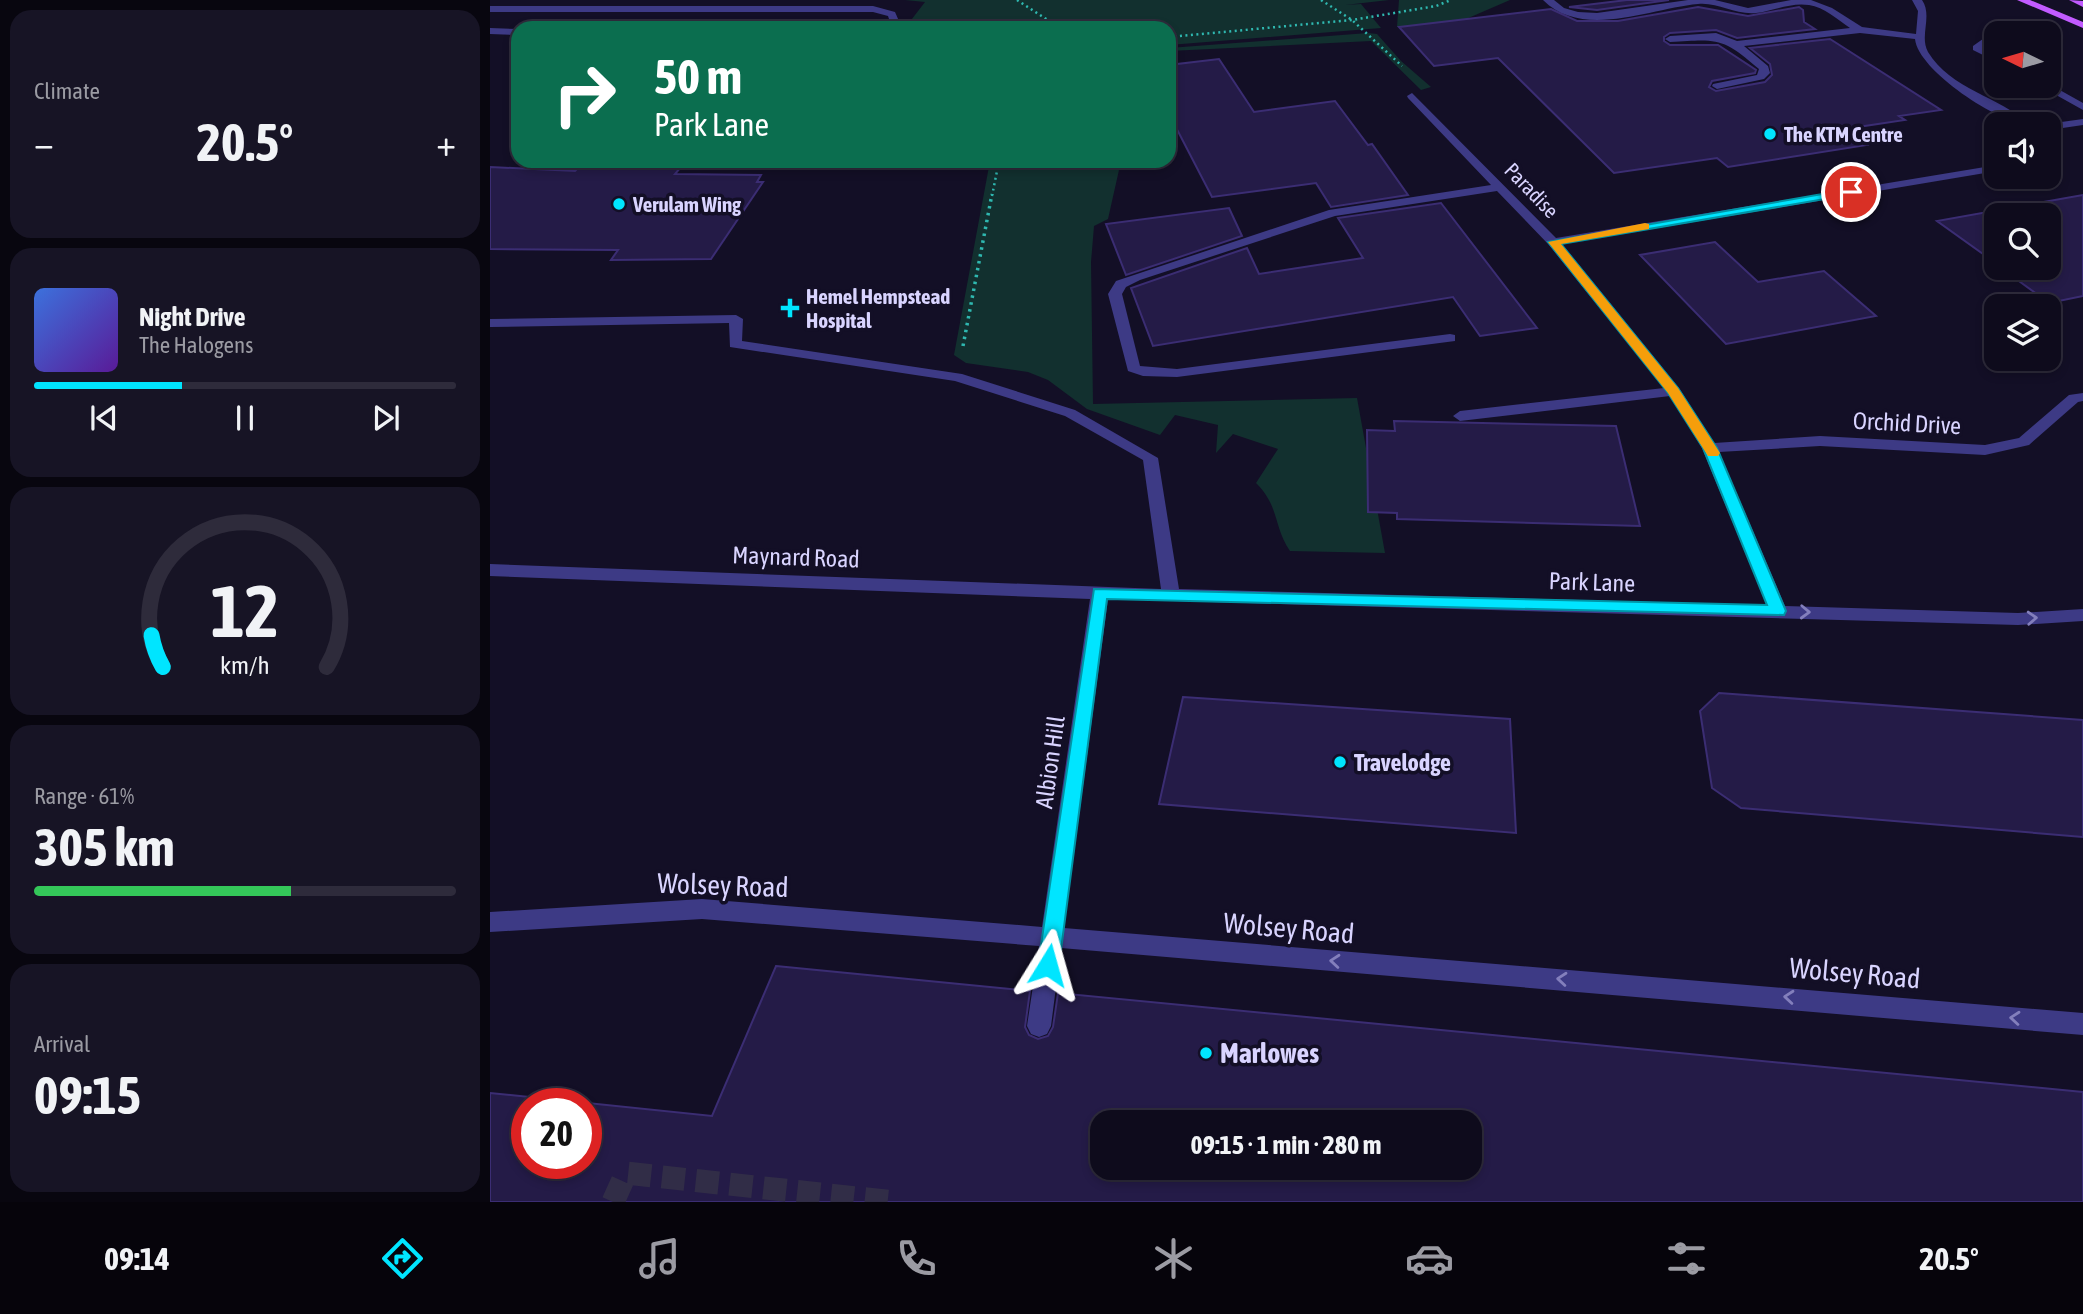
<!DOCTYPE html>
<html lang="en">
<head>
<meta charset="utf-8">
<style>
  :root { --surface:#0e0b1c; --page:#171425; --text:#f1f3f6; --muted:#9b9ba3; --line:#2e2b3b; --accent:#00e5ff }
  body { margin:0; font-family:"Asap Condensed",sans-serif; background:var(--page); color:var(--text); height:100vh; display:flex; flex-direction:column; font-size:26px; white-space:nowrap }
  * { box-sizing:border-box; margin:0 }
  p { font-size:23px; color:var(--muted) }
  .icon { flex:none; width:38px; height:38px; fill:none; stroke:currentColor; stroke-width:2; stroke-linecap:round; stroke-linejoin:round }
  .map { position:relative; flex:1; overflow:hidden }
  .sheet { display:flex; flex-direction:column; gap:10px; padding:10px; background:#08060f; width:490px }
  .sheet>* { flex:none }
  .banner { position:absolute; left:21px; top:21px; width:665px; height:147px; border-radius:21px; box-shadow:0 4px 10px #0003,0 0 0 2px var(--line); background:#0b6e4f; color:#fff; overflow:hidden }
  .needle { width:46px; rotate:275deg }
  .buttons { position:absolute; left:1494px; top:21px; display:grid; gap:14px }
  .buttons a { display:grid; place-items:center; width:77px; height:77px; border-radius:14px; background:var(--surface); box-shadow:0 4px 10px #0003,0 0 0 2px var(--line); font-size:35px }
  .speed { position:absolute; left:21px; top:1088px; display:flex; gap:14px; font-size:35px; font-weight:700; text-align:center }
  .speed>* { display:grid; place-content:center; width:91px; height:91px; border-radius:50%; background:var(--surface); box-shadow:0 4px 10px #0003,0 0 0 2px var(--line); line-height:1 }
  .speed .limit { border:10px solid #d22; background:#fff; color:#111 }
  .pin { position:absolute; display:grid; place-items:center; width:60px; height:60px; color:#fff; margin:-30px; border:4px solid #fff; border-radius:50%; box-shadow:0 2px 7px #0007 }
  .me { position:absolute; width:77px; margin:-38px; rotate:8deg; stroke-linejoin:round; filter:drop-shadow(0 0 5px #0008) }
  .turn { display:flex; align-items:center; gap:24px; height:147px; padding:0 28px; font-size:32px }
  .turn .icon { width:91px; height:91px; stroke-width:2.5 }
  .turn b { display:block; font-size:49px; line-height:60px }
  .big { font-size:52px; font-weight:700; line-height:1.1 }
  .sheet .card { flex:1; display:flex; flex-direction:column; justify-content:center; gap:10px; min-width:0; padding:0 24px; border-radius:21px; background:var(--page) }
  .sheet .dial { align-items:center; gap:0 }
  .dial svg { height:182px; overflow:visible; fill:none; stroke:var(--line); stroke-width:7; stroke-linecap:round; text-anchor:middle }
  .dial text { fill:var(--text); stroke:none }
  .song { display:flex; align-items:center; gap:21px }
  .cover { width:84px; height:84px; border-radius:10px; background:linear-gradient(135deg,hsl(220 70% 55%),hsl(270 70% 35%)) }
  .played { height:7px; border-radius:4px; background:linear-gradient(90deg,var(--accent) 35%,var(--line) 35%) }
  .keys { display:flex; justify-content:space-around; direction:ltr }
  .heat { display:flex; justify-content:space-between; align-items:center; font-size:38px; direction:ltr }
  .charge { height:10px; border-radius:5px; background:linear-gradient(90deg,#34c759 61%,var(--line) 0) }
  .trip { position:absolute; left:600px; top:1110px; width:392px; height:70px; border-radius:21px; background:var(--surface); box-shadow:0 4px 10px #0003,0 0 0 2px var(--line); font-weight:700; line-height:70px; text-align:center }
  .menu { display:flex; height:112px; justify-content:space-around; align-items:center; background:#06040b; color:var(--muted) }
  .menu .icon { width:49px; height:49px }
  .menu .current { color:var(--accent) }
  .menu b { font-size:32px; color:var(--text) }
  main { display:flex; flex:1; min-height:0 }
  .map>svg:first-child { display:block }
  .green { fill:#12302f }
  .building { fill:#241b47; stroke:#3b2d73; stroke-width:2; fill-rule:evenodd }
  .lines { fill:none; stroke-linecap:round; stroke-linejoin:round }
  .minor-tunnel { stroke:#312d47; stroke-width:23; stroke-dasharray:23 11; stroke-linecap:butt }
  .path-far1 { stroke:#2fb8b0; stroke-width:2.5; stroke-dasharray:2 3.5; stroke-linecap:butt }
  .path { stroke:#2fb8b0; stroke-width:3.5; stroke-dasharray:2.5 4.5; stroke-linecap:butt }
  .minor { fill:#3d3a85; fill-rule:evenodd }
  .major { fill:#c25bff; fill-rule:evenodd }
  .oneway { stroke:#837fbc }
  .route { fill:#00e5ff; stroke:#0095a6; stroke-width:2 }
  .slow { fill:#f59e0b }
  .poi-dot { fill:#00e5ff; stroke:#130f26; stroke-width:2.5 }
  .labels { text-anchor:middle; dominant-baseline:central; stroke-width:7; stroke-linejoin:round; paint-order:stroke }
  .far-poi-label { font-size:21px; font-weight:bold; fill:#d9d4ff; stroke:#130f26; text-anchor:start }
  .far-street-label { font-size:21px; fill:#d9d4ff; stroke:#130f26 }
  .street-label { font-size:24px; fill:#d9d4ff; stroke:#130f26 }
  .poi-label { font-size:24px; font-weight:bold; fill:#d9d4ff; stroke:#130f26; text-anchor:start }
  .near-street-label { font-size:28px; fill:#d9d4ff; stroke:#130f26 }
  .near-poi-label { font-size:28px; font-weight:bold; fill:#d9d4ff; stroke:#130f26; text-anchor:start }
</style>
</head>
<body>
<main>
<section class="sheet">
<div class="card"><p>Climate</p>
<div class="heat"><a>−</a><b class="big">20.5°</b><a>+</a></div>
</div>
<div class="card">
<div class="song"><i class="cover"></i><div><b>Night Drive</b><p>The Halogens</p></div></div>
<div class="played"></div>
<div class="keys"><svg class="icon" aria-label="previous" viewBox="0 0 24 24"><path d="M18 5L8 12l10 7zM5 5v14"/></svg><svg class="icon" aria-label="pause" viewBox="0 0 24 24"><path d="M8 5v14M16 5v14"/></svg><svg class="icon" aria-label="next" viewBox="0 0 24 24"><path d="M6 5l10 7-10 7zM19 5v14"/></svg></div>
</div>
<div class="card dial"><svg viewBox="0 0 100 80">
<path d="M14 69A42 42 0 1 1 86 69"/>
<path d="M14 69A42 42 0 0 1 9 55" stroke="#00e5ff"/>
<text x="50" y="56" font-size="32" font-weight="700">12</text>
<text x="50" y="72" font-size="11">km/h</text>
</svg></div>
<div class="card"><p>Range · 61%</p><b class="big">305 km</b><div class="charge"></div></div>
<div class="card"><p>Arrival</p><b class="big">09:15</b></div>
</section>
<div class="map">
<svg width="1593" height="1202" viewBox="0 0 1593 1202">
  <rect width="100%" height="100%" fill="#130f26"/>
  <path class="green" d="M 415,0 L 899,0 L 855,5 L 871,4 L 891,28 L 679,45 L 679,28 L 415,28 L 435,2 Z
    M 909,0 L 1020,0 L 976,19 L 907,27 Z
    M 878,33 L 887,34 L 911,61 L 941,87 L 931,90 L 881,41 L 679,51 L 679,48 Z
    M 500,161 L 631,161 L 618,219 L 604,226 L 601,262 L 603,404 L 867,398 L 895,553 L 800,551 C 783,526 790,507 766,483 L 788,449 L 743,434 L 726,453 L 728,425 L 685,415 L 670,435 L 597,409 L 558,380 L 538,372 L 476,363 L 464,355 Z"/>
  <path class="building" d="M 1137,0 L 1179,0 L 1107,10 L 1079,7 Z
    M 1208,7 L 1258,16 L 1309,7 L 1313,10 L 1314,22 L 1325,29 L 1247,38 L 1226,30 L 1180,33 L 1174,37 L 1174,41 L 1180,45 L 1228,45 L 1266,70 L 1265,73 L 1222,81 L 1219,87 L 1226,91 L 1275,82 L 1282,75 L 1280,64 L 1260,48 L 1340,39 L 1451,110 L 1409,116 L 1415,120 L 1355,129 L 1377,145 L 1238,167 L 1227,158 L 1124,173 L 1008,58 L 944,66 L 909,27 L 1061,9 L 1087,21 L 1128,21 Z
    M 729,59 L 764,112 L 845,101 L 878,145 L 882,144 L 918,195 L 841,207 L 826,183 L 722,197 L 679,114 L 679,65 Z
    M 95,161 L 196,161 L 185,174 L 271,175 L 267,182 L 273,182 L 221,259 L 121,260 L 128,250 L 0,249 L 0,167 L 85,171 Z
    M 1593,195 L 1593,296 L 1559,303 L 1511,268 L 1559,268 L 1559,215 L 1507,215 L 1507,264 L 1447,221 Z
    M 951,203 L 1047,328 L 990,336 L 963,297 L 663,346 L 641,288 L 757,248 L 769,274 L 873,258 L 848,218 Z
    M 739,208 L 752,236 L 636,275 L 616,224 Z
    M 1225,242 L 1268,282 L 1334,271 L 1386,316 L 1236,344 L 1150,255 Z
    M 904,421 L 1126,426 L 1150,526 L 907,519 L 907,513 L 878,512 L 877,430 L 905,431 Z
    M 1229,693 L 1593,720 L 1593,837 L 1251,808 L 1222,788 L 1210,711 Z
    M 693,697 L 1020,719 L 1026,833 L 669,804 Z
    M 286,966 L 540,991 L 535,1027 L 539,1035 L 548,1039 L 558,1036 L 563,1027 L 568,993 L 1593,1092 L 1593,1202 L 0,1202 L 0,1093 L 222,1116 ZM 37,1104 L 96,1104 L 96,1164 L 37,1164 ZM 612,1122 L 980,1122 L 980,1167 L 612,1167 Z"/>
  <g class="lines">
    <path class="minor-tunnel" d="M 123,1202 L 136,1173 L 405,1202"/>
    <path class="path-far1" d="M 527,0 L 570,28
      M 831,0 L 862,20 L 912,66
      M 679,37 L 862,20 L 946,6 L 961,0
      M 502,196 L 509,161"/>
    <path class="path" d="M 473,346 L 502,194"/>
    <path class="minor" d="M 1053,0 L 1064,0 L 1074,8 L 1088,12 L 1107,13 L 1198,0 L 1225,0 L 1258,8 L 1301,0 L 1321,0 L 1342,8 L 1372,27 L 1426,34 L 1428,11 L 1422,0 L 1432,0 C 1443,16 1429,36 1438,52 C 1460,89 1510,97 1539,124 C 1511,125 1428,71 1425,39 L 1370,33 L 1254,46 L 1278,66 L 1280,73 L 1274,79 L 1227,89 L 1222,86 L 1223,84 L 1267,75 L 1269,69 C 1232,37 1228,39 1180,42 L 1175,39 L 1180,36 L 1226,33 L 1247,41 L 1360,28 C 1348,20 1334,7 1319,5 C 1301,2 1283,11 1266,13 C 1245,15 1228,2 1208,4 C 1161,8 1093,40 1053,0 Z
      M 0,6 L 383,6 L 405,12 L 412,28 L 402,28 L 398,16 L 383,12 L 0,12 Z
      M 1518,21 L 1526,23 L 1513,33 L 1507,33 L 1507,38 L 1493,48 L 1507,55 L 1507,62 L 1483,50 L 1483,46 Z
      M 0,28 L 28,29 L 28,35 L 0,34 Z
      M 1559,84 L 1593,103 L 1593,110 L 1550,86 Z
      M 922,93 L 1066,238 L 1507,165 L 1507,171 L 1072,244 L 1189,388 L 1224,443 L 1330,436 L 1495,445 L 1529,438 L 1579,395 L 1593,393 L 1593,401 L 1588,402 L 1539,445 L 1495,455 L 1330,446 L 1229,452 L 1295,606 L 1528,613 L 1593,609 L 1593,621 L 1528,625 L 618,599 L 574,928 L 1593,1013 L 1593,1035 L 571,948 L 561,1026 L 557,1034 L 549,1037 L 541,1034 L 537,1026 L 549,946 L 212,919 L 0,932 L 0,912 L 212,899 L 552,927 L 600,599 L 0,576 L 0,564 L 671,589 L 653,460 L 575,416 L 465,381 L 240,347 L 239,323 L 0,327 L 0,319 L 246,315 L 253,319 L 252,341 L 472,374 L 585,410 L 668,458 L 689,589 L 1277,605 L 1212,448 L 1180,396 L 970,421 L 963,416 L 970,411 L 1174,388 L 1059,245 L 1007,191 L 845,216 L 650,280 L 636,287 L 632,294 L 650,366 L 687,369 L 960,334 L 965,335 L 965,341 L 687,377 L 653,376 L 638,371 L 618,294 L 626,281 L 839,210 L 1001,185 L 918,98 L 917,96 Z
      M 1593,119 L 1593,125 L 1559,130 L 1559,124 L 1557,124 Z
      M 1559,145 L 1565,148 L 1563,151 L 1559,152 Z"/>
    <path class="major" d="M 1527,0 L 1540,0 L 1593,22 L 1593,28 Z
      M 1579,0 L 1593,1 L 1593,7 Z"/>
  </g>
  <defs><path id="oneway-chevron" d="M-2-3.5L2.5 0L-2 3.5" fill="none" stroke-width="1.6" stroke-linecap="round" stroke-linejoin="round" transform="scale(1.75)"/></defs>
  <g class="oneway">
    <use href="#oneway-chevron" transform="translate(1315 612) rotate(2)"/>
    <use href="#oneway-chevron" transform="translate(1542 618) rotate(-3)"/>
    <use href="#oneway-chevron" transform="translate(845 961) rotate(-175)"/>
    <use href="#oneway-chevron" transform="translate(1072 979) rotate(-175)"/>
    <use href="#oneway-chevron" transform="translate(1299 997) rotate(-175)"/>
    <use href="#oneway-chevron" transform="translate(1525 1018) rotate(-175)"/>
  </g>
  <path class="route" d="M 1361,189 L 1364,190 L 1364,194 L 1071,244 L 1188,388 L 1227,448 L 1296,611 L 1294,615 L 617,599 L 569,965 L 566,972 L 558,975 L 551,972 L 548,965 L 604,589 L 1277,605 L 1213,448 L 1178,393 L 1058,242 Z"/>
  <path class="slow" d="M 1155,223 L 1159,224 L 1159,229 L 1071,244 L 1188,388 L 1230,453 L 1228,456 L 1218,456 L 1178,393 L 1058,242 Z"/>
  <g class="poi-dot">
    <circle cx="1280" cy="134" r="7"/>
    <circle cx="129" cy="204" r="7"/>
    <path d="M296.5 297.5h7v7h7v7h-7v7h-7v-7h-7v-7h7z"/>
    <circle cx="850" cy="762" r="7"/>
    <circle cx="716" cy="1053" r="7"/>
  </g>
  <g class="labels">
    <g class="far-poi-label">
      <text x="1294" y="134">The KTM Centre</text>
      <text x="143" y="204">Verulam Wing</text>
      <text x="316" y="296">Hemel Hempstead<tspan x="316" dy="24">Hospital</tspan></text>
    </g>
    <g class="far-street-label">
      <text transform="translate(1042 190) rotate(46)">Paradise</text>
    </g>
    <g class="street-label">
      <text transform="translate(1417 423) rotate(3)">Orchid Drive</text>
      <text transform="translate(306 557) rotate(2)">Maynard Road</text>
      <text transform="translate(1102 582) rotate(2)">Park Lane</text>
      <text transform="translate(560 762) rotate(-82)">Albion Hill</text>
    </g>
    <g class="poi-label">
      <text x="864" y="762">Travelodge</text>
    </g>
    <g class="near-street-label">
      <text transform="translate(233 885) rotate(2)">Wolsey Road</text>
      <text transform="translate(799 928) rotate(5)">Wolsey Road</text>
      <text transform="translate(1365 973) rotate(5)">Wolsey Road</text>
    </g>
    <g class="near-poi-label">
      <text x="730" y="1053">Marlowes</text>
    </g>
  </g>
</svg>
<div class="buttons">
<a><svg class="needle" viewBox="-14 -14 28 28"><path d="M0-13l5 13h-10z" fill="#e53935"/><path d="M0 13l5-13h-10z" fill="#9b9ba3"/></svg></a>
<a><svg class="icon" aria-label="sound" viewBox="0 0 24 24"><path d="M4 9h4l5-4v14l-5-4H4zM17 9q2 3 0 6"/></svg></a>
<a><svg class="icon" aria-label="search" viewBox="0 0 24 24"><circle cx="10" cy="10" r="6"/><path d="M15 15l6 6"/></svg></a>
<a><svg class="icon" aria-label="layers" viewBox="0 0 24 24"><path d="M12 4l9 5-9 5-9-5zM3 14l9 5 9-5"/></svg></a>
</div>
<div class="speed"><div class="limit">20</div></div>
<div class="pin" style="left:1361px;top:192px;background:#d93025"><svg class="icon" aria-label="arrive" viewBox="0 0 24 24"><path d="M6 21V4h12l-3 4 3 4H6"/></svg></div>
<svg class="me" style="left:558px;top:965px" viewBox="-20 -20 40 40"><path d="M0-17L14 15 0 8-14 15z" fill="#00e5ff" stroke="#fff" stroke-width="4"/></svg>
<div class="trip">09:15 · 1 min · 280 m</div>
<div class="banner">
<div class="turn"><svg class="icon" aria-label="right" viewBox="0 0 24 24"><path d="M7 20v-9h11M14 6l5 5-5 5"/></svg><div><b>50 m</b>Park Lane</div></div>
</div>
</div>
</main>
<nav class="menu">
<b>09:14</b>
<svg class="icon current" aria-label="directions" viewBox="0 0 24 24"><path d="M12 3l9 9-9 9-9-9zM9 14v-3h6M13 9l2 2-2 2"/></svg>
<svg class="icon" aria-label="music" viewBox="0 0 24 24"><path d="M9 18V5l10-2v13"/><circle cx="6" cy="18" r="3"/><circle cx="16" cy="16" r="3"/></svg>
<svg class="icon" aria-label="phone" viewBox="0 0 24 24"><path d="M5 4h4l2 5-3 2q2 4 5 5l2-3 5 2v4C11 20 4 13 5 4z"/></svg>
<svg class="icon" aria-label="climate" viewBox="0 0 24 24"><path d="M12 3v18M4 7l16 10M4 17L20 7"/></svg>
<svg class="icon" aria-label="car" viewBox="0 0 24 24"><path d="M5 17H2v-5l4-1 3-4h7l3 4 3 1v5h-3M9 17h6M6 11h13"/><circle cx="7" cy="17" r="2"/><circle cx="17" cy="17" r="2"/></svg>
<svg class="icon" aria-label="filters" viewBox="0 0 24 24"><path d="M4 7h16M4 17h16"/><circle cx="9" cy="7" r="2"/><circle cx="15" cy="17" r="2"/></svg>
<b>20.5°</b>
</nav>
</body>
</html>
